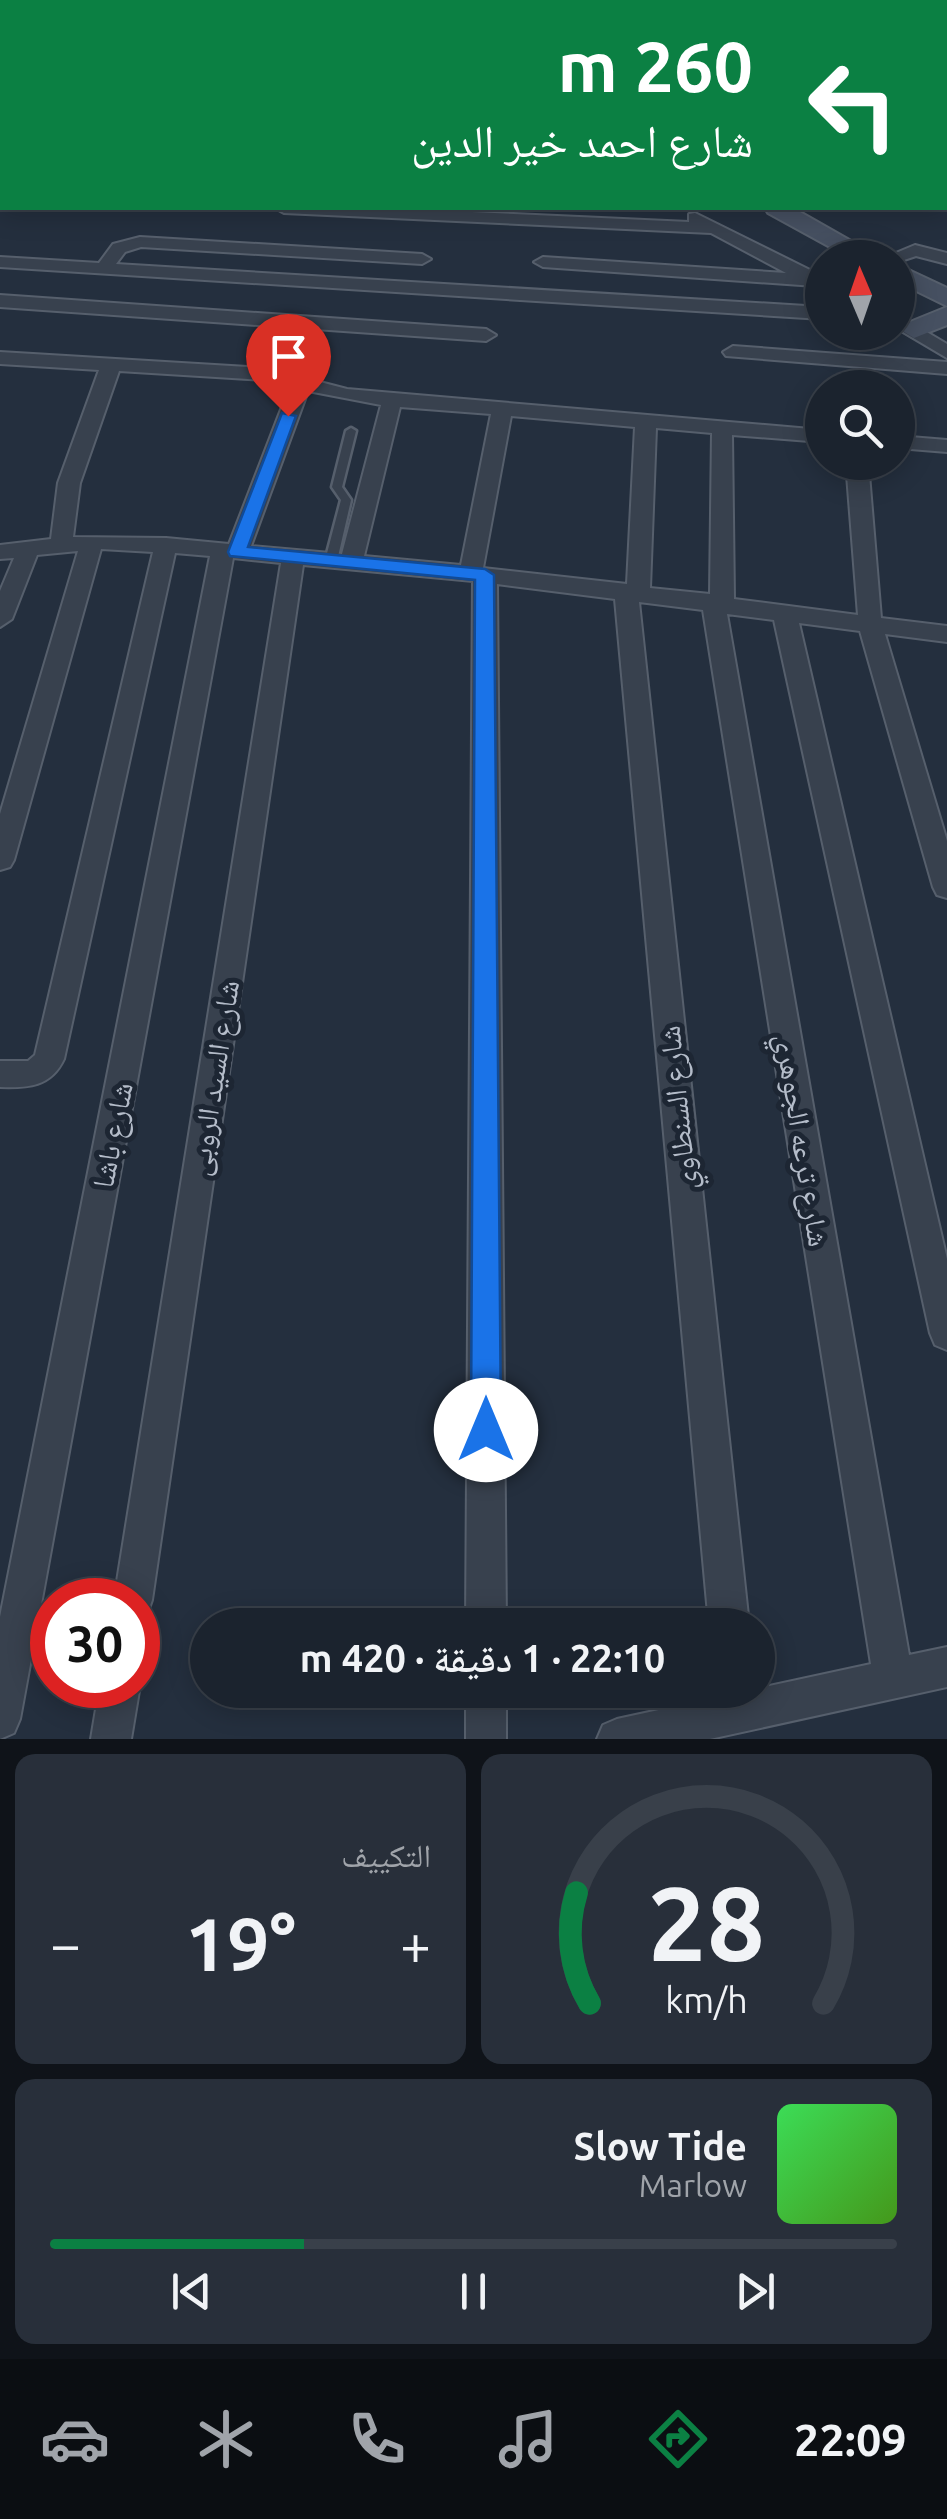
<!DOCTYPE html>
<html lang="ar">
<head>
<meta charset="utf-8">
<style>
  :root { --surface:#1b232e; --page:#282f3a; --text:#f1f3f6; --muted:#a0a4aa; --line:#39404a; --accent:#0b8043 }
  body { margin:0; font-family:Ubuntu,"Noto Naskh Arabic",sans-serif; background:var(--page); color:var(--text); direction:rtl; height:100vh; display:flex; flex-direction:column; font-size:38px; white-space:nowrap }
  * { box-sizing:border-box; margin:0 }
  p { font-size:32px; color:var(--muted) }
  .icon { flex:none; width:55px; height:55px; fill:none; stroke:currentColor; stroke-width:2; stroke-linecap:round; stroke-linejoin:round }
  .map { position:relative; height:1739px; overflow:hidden; direction:ltr }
  .sheet { display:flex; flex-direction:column; gap:15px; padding:15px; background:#0f1319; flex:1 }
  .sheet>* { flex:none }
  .guide { position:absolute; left:0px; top:0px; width:948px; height:210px; box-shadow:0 5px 25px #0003,0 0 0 2px var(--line); direction:rtl; background:#0b8043; color:#fff; overflow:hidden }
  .needle { width:65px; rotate:358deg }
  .tools { position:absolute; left:805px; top:240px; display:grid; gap:20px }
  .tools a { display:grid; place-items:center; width:110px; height:110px; border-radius:50%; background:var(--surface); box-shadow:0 5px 25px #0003,0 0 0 2px var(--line); font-size:50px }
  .speed { position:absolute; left:30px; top:1578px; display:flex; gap:20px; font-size:50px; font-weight:700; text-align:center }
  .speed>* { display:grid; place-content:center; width:130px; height:130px; border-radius:50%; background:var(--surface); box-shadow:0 5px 25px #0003,0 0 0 2px var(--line); line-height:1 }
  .speed .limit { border:15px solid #d22; background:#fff; color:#111 }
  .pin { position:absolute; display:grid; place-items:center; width:85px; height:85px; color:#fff; margin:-102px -42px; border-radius:50% 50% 50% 0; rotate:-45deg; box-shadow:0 0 10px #0007 }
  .pin .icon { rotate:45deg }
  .me { position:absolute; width:110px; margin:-55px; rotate:0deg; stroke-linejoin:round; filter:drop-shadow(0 0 8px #0008) }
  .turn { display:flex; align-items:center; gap:35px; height:210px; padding:0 30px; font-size:45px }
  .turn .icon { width:130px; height:130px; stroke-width:2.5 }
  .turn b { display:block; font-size:70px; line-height:85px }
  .big { font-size:75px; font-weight:600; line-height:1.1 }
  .sheet .widget { flex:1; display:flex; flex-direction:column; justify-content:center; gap:15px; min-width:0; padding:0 35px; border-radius:20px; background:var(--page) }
  .sheet .dial { align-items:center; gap:0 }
  .dial svg { height:260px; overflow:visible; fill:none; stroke:var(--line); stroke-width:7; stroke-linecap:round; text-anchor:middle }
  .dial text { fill:var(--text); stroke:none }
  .song { display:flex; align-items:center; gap:30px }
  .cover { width:120px; height:120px; border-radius:15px; background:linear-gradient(135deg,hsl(130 70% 55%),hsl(100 70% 35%)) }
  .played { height:10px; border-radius:5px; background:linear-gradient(90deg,var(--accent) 30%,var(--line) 30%) }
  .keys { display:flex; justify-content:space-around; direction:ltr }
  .heat { display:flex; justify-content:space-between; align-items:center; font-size:55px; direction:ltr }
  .sheet .tiles { flex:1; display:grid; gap:15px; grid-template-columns:1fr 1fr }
  .widget:last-child { grid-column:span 2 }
  .trip { position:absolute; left:190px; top:1608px; width:585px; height:100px; border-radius:50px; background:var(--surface); box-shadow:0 5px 25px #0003,0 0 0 2px var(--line); font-weight:600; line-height:100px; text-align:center; direction:rtl }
  .dock { display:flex; height:160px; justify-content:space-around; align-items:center; background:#0b0e12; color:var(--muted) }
  .dock .icon { width:70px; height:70px }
  .dock .current { color:var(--accent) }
  .dock b { font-size:45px; color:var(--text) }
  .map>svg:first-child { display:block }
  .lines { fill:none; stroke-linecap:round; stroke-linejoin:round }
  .service-casing { stroke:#565f6c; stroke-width:5 }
  .minor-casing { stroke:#565f6c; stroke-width:4 }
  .secondary-casing { stroke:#565f6c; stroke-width:4 }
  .primary-casing { stroke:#414a57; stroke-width:48 }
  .service { fill:#38414e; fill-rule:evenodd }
  .minor { fill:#38414e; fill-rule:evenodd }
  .secondary { fill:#465061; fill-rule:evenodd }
  .primary { stroke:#56606e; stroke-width:42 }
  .route { fill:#1a73e8; stroke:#114b97; stroke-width:2.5 }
  .labels { text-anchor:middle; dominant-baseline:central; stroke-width:10; stroke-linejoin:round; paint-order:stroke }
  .street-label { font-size:30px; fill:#b4bcc9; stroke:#1d2633 }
</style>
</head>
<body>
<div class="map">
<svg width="947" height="1739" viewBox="0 0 947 1739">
  <rect width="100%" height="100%" fill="#242f3e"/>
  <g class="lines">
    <g class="service-casing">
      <path id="service" d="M 351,428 L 356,431 L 342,487 L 351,500 L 337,561 L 331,565 L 325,561 L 341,500 L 332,487 L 346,431 Z"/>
    </g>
    <g class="minor-casing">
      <path id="minor" d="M 300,0 L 317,0 L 318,2 L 302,2 Z
        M 901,0 L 915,0 L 916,2 L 902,2 Z
        M 945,84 L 947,85 L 947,100 L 945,99 Z
        M 0,192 L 2,192 L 2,203 L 0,203 Z
        M 275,208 L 385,208 L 689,222 L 689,214 L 695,213 L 822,276 L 822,282 L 815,286 L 543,267 L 534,262 L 543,257 L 786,273 L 711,233 L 284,213 Z
        M 140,237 L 422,254 L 431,259 L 422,264 L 141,247 L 125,252 L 116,264 L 822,307 L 822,319 L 0,267 L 0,257 L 99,263 L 113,244 Z
        M 915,245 L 947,253 L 947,264 L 916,256 L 898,262 L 898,258 L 884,258 Z
        M 0,295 L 486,329 L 496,335 L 486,341 L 0,307 Z
        M 898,315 L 947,344 L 947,358 L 898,329 Z
        M 733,346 L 947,362 L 947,374 L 726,356 L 723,352 Z
        M 0,352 L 266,368 L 347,389 L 822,430 L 822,442 L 732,435 L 734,599 L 858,615 L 846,462 L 868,462 L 881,618 L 947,626 L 947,642 L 885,634 L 947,841 L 947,898 L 937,895 L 933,887 L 860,631 L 799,623 L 947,1259 L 947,1350 L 935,1345 L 930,1333 L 774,620 L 727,614 L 909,1655 L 947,1647 L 947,1687 L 710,1739 L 597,1739 L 603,1725 L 617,1719 L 871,1664 L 703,610 L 639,602 L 749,1625 L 709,1625 L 615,599 L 497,584 L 506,1625 L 466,1625 L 473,581 L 303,565 L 152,1600 L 147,1614 L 138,1618 L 138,1600 L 114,1600 L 281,563 L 233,558 L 20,1719 L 14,1733 L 0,1739 L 0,1617 L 210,556 L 175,553 L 64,1059 C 51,1087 28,1088 0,1087 L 0,1061 L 28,1061 L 35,1055 L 153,552 L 101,549 L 14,860 L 10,867 L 0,870 L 0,814 L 78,551 L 37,555 L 12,619 L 0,627 L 0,591 L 14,558 L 0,559 L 0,545 L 51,539 L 58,483 L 99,370 L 0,364 ZM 119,371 L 265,380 L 290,386 L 229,544 L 166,538 L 73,537 L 80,483 ZM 308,391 L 381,405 L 342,554 L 251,546 ZM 400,407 L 491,414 L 461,565 L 364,556 ZM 511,416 L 635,427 L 627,584 L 483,568 ZM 656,428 L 712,433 L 710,594 L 650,588 Z
        M 898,436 L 947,440 L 947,452 L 898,448 Z
        M 138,1679 L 140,1685 L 131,1739 L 91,1739 L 100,1685 L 138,1685 Z
        M 466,1690 L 506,1690 L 506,1739 L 466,1739 Z"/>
    </g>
    <g class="secondary-casing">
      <path id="secondary" d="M 363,0 L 388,0 L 390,2 L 365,2 Z
        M 402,0 L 424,0 L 426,2 L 404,2 Z
        M 765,208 L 793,208 L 881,258 L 850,258 L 768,213 Z
        M 898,265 L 947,288 L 947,306 L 898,282 Z
        M 947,307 L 947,325 L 914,338 L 901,330 L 905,324 Z"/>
    </g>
    <g class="primary-casing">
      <path id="primary" d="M 213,2 L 218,0
        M 255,2 L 266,0
        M 0,114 L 2,113"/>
    </g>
    <use href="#service" class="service"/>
    <use href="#minor" class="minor"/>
    <use href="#secondary" class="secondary"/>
    <use href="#primary" class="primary"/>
  </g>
  <path class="route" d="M 282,413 L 296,416 L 248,547 L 485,569 L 494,575 L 501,1430 L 496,1441 L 486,1445 L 475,1441 L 471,1430 L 475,580 L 230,556 L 228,552 Z"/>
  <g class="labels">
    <g class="street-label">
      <text transform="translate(213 1078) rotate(-81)">شارع السيد الروبى</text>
      <text transform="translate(677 1108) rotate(-96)">شارع السنطاوي</text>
      <text transform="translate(112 1135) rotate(-79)">شارع باشا</text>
      <text transform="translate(803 1140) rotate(81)">شارع ترعه الجوهري</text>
    </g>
  </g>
</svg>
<div class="tools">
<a><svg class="needle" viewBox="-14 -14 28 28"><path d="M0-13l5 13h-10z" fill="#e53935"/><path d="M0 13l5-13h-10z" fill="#a0a4aa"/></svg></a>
<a><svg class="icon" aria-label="search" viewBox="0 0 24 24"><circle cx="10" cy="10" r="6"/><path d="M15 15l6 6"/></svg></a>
</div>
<div class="speed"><div class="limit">30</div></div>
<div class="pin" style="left:288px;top:416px;background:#d93025"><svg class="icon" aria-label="arrive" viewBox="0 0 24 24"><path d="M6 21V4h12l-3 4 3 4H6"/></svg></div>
<svg class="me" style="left:486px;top:1430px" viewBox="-20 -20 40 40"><circle r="19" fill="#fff"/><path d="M0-13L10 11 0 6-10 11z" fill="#1a73e8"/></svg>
<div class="trip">22:10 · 1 دقيقة · 420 m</div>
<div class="guide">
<div class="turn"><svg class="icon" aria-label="left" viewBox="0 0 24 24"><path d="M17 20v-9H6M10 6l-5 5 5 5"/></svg><div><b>260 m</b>شارع احمد خير الدين</div></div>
</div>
</div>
<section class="sheet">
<div class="tiles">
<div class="widget dial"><svg viewBox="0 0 100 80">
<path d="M14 69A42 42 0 1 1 86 69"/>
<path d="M14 69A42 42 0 0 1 10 35" stroke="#0b8043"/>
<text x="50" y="56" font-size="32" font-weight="700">28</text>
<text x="50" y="72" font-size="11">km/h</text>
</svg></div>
<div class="widget"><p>التكييف</p>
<div class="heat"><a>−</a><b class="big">19°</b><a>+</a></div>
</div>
<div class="widget">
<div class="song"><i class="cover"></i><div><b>Slow Tide</b><p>Marlow</p></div></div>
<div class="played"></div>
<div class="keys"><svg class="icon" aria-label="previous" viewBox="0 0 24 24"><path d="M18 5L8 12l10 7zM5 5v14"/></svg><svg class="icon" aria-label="pause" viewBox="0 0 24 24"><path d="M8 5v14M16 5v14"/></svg><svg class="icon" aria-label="next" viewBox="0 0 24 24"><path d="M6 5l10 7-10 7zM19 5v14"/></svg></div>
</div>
</div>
</section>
<nav class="dock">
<b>22:09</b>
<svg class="icon current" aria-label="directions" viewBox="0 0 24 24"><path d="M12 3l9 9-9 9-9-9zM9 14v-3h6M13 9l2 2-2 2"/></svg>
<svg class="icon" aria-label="music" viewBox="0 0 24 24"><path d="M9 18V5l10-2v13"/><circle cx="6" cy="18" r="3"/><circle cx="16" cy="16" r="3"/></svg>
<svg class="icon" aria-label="phone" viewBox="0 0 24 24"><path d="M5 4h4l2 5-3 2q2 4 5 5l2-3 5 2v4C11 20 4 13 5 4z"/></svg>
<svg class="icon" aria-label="climate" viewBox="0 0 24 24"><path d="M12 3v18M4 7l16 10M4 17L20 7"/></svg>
<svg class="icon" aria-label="car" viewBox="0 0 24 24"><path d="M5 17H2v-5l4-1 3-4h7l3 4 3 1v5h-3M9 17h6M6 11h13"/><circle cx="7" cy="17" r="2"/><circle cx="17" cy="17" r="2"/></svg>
</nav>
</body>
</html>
